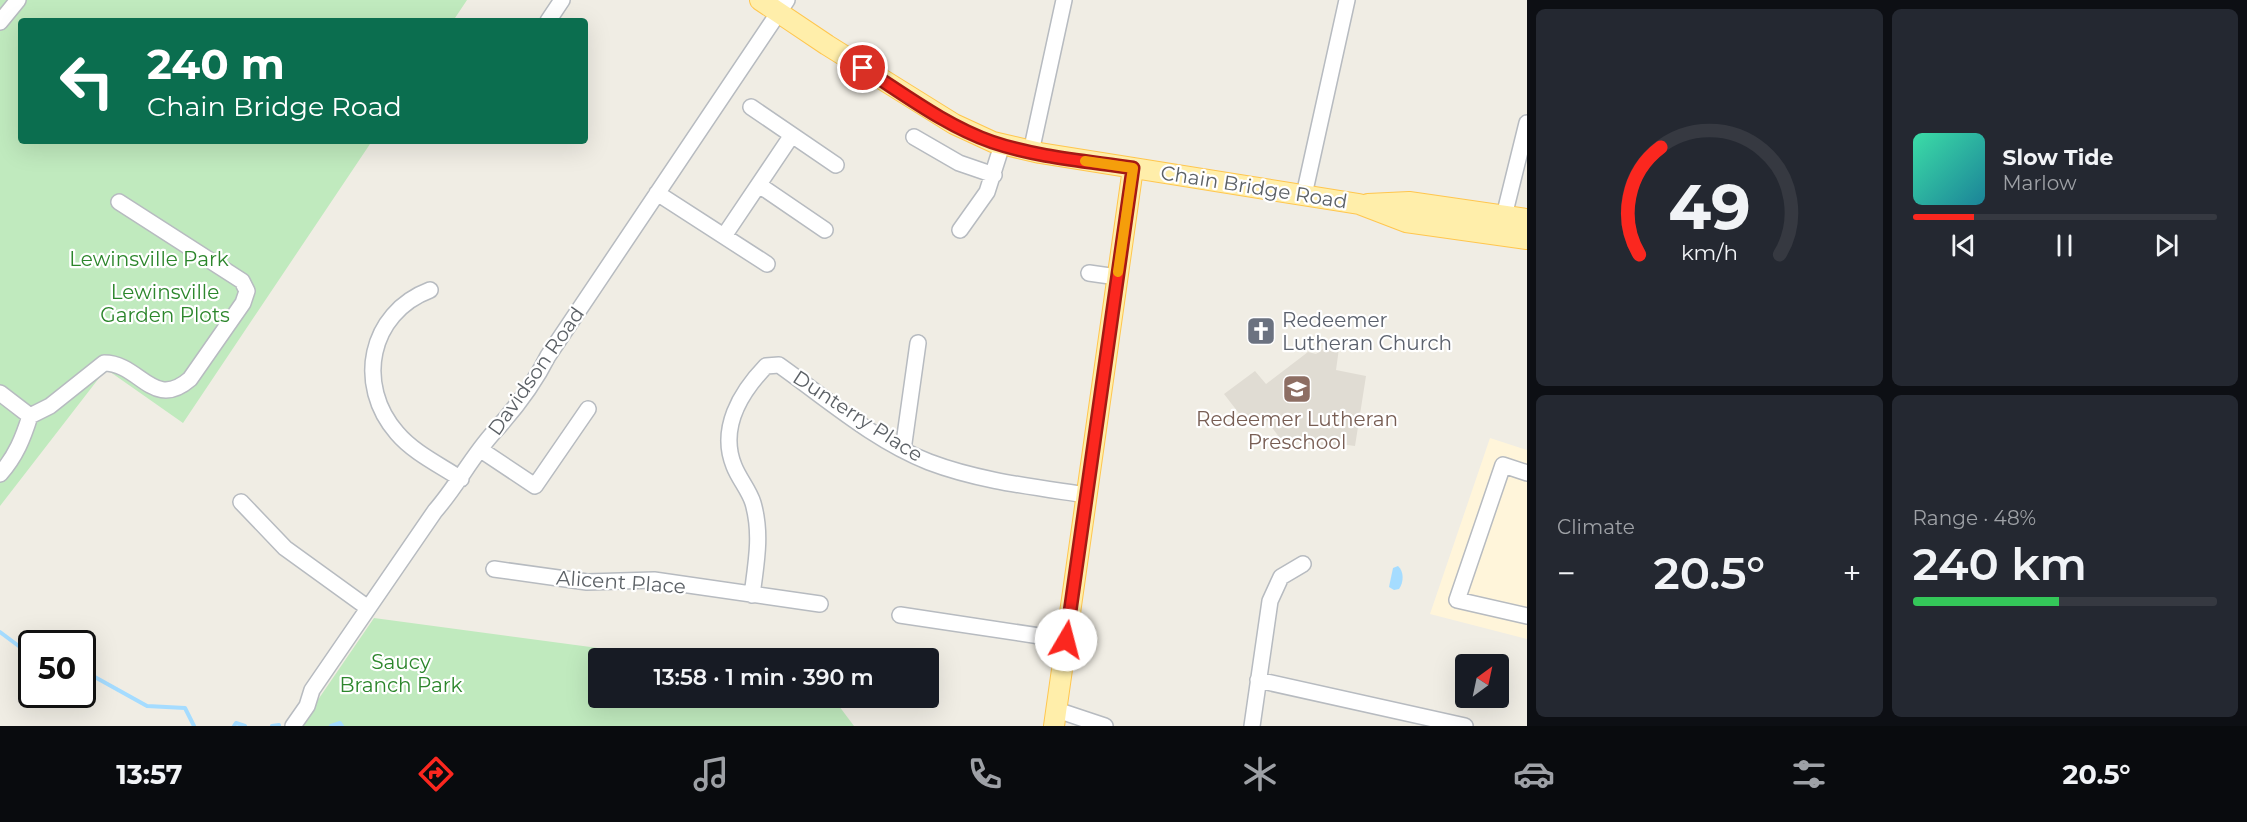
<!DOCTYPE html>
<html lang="en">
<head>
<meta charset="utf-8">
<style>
  :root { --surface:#171b24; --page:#242831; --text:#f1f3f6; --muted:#9ea1a6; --line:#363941; --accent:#fb271f }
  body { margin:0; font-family:Montserrat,sans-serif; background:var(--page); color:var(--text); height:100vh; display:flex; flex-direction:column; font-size:22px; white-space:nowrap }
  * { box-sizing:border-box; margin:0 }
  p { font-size:20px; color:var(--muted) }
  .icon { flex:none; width:33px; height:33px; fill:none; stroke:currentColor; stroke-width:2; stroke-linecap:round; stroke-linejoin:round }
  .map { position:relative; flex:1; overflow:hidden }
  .drawer { display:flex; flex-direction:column; gap:9px; padding:9px; background:#0d0f14; width:720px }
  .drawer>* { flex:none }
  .guide { position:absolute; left:18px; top:18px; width:570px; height:126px; border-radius:6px; box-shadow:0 6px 24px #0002; background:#0b6e4f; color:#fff; overflow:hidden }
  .needle { width:39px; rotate:33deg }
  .tools { position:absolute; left:1455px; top:654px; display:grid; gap:12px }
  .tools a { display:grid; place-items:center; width:54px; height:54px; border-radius:6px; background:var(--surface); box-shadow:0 6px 24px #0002; font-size:30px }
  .speed { position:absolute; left:18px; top:630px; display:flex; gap:12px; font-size:30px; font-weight:700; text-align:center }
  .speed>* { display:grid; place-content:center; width:78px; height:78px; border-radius:50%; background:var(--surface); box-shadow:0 6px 24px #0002; line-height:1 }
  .speed .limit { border:3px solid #111; border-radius:9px; background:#fff; color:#111 }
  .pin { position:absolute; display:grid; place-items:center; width:51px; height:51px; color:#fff; margin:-26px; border:3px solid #fff; border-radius:50%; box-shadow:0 2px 6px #0007 }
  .me { position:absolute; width:66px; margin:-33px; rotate:8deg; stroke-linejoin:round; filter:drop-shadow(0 0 4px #0008) }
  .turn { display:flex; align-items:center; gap:21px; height:126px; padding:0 30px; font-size:27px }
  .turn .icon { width:78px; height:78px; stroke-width:2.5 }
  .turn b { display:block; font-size:42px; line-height:51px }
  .big { font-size:45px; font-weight:600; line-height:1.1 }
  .drawer .widget { flex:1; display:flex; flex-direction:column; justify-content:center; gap:9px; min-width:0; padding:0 21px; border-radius:9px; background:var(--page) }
  .drawer .dial { align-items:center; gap:0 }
  .dial svg { height:156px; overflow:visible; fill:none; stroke:var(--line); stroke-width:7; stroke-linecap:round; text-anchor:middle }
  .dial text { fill:var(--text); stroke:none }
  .song { display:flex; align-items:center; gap:18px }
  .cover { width:72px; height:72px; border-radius:9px; background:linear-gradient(135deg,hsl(160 70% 55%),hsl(190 70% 35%)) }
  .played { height:6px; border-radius:3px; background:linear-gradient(90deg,var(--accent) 20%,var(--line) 20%) }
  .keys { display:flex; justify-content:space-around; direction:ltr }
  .heat { display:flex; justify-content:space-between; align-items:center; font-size:33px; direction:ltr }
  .charge { height:9px; border-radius:4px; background:linear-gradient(90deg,#34c759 48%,var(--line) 0) }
  .drawer .tiles { flex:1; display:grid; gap:9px; grid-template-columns:repeat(2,1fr) }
  .trip { position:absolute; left:588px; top:648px; width:351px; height:60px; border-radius:6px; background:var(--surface); box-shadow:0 6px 24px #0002; font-weight:600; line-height:60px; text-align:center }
  .tabs { display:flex; height:96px; justify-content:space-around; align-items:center; background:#090b0e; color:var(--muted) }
  .tabs .icon { width:42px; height:42px }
  .tabs .selected { color:var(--accent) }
  .tabs b { font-size:27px; color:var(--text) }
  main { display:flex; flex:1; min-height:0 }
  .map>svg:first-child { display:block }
  .commercial { fill:#fff5da }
  .education { fill:#e0dcd3 }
  .green { fill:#c0eabe }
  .water { fill:#a5dcff }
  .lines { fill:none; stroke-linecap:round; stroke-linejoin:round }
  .stream { stroke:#a5dcff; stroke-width:4 }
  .minor-casing { stroke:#b7bbc0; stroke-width:18 }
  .major-casing { stroke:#ffc64e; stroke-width:22 }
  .minor { stroke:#fff; stroke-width:15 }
  .major { stroke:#fea; stroke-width:20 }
  .route-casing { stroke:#a31914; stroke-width:15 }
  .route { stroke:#fb271f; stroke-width:10 }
  .slow { stroke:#f59e0b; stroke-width:10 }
  .labels { text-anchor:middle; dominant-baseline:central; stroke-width:4.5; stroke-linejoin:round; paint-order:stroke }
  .street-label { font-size:20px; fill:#5c6166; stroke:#fff }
  .park-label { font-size:20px; fill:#2c862c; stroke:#fff }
  .worship-label { font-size:20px; fill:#5b616d; stroke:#fff; text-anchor:start }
  .education-label { font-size:20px; fill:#785e54; stroke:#fff }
</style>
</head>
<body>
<main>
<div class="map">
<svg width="1527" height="726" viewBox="0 0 1527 726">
  <rect width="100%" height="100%" fill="#f0ede4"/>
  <path class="commercial" d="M 1490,438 L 1527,450 L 1527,639 L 1430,614 Z"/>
  <path class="education" d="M 1329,339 L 1340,341 L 1336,370 L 1366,376 L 1355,446 L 1340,444 L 1340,448 L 1278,440 L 1279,437 L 1262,414 L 1248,425 L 1224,394 L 1255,371 L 1266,384 L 1308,352 L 1316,354 L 1327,346 Z"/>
  <path class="green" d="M 0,0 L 467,0 L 453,21 L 21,21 L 21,141 L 372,141 L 183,423 L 106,369 L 0,506 Z
    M 374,618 L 673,658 L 598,658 L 598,698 L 833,698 L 854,726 L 300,726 Z"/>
  <path class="water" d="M 1398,566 C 1404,571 1404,582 1399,589 L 1394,590 L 1389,587 L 1393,568 Z"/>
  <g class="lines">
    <path class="stream" d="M 0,632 L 20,647 L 32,647
      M 82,661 L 93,676 L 147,706 L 185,708 L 194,726
      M 234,726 L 236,723 L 245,726
      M 272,726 L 279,725
      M 331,726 L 340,723 L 342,726"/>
    <g class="minor-casing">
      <path id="minor" d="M 548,21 L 562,0
        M 0,22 L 18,0
        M 751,107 L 836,165
        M 914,137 L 959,163 L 994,175
        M 1031,152 L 1064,0
        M 759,185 L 825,230
        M 657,193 L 767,264
        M 1304,195 L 1347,0
        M 1504,216 L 1527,123
        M 960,230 L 987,192 L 1002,145
        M 724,236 L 792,135
        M 1089,273 L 1117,277
        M 430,290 C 369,313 355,385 397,433 C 414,453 440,465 461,479
        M 0,393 L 30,416 C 23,438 16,456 0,474
        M 30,416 L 50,406 L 104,363 C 140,363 153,411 190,379 L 243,303 L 247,291 L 242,281 L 119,202
        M 481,450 L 535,486 L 588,409
        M 903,450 L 918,343
        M 1527,473 L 1503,465 L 1457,600 L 1527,616
        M 241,502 L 285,548 L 368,608
        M 494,569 L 587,582 L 654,580 L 820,604
        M 752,595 C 756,564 762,534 753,503 C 749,490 739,479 734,466 C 719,429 740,393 766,366 L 779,365 C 827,399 875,441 929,462 C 979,481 1034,487 1086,495
        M 900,615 L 1066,640
        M 1258,680 L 1465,726
        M 1057,710 L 1105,726
        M 293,726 L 307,706 L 312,690 L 435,511 C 457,486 472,456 494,432 C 515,409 534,384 548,356 L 787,0
        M 1252,726 L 1270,601 L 1281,577 L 1303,564"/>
    </g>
    <g class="major-casing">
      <path id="major" d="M 760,0 L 827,45 L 954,124 L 993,142 L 1040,153 L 1359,204 L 1406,222 L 1527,239
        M 1368,204 L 1409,202 L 1527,219
        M 1054,726 L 1133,168"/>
    </g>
    <use href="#minor" class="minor"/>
    <use href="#major" class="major"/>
  </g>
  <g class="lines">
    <g class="route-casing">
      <path id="route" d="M 863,68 C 904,94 946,126 992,142 C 1036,157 1086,161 1133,168 L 1066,640"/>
    </g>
    <use href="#route" class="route"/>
    <path class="slow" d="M 1085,161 L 1133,168 L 1118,272"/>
  </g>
  <defs>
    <g id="church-square" transform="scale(1.5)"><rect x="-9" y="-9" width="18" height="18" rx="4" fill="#6b7280" stroke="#fff"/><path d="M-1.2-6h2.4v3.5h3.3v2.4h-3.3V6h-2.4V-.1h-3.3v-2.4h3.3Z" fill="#fff"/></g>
    <g id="school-square" transform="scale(1.5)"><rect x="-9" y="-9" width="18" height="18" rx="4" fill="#8d6e63" stroke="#fff"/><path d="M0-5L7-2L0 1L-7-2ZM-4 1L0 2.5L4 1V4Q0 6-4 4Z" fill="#fff"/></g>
  </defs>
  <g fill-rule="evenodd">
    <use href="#church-square" x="1261" y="331"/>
    <use href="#school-square" x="1297" y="389"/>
  </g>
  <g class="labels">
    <g class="street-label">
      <text transform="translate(1254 187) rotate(9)">Chain Bridge Road</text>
      <text transform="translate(536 371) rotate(-55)">Davidson Road</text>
      <text transform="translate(858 416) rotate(33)">Dunterry Place</text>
      <text transform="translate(621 582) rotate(4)">Alicent Place</text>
    </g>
    <g class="park-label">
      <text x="149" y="259">Lewinsville Park</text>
      <text x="165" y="292">Lewinsville<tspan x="165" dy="23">Garden Plots</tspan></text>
      <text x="401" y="662">Saucy<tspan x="401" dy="23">Branch Park</tspan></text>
    </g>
    <g class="worship-label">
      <text x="1282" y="320">Redeemer<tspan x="1282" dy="23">Lutheran Church</tspan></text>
    </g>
    <g class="education-label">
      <text x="1297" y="419">Redeemer Lutheran<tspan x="1297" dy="23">Preschool</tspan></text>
    </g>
  </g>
</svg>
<div class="tools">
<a><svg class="needle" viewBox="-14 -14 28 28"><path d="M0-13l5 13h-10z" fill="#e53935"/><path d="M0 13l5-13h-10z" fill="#9ea1a6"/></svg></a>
</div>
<div class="speed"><div class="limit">50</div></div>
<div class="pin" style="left:863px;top:68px;background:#d93025"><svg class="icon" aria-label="arrive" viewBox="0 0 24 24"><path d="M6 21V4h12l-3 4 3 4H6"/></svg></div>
<svg class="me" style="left:1066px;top:640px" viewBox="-20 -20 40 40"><circle r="19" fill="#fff"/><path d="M0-13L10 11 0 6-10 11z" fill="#fb271f"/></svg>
<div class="trip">13:58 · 1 min · 390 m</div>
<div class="guide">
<div class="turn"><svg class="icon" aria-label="left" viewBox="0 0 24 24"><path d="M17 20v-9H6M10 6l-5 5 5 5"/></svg><div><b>240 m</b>Chain Bridge Road</div></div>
</div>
</div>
<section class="drawer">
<div class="tiles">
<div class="widget dial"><svg viewBox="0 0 100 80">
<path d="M14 69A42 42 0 1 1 86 69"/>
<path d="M14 69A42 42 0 0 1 25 14" stroke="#fb271f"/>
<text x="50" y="56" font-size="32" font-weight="700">49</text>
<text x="50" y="72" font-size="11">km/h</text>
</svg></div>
<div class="widget">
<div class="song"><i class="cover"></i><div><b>Slow Tide</b><p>Marlow</p></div></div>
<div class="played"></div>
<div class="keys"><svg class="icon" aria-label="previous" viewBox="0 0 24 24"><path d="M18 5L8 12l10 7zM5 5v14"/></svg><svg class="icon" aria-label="pause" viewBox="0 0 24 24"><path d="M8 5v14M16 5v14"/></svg><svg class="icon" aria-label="next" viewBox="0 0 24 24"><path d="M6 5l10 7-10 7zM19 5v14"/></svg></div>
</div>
<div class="widget"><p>Climate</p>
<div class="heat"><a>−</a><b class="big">20.5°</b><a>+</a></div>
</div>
<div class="widget"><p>Range · 48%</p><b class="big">240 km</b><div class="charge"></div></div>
</div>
</section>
</main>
<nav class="tabs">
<b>13:57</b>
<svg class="icon selected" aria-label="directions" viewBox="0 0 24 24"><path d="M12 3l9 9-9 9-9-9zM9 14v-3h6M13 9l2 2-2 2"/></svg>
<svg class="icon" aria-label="music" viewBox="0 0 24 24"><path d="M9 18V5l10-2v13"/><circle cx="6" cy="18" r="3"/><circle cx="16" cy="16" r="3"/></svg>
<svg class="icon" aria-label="phone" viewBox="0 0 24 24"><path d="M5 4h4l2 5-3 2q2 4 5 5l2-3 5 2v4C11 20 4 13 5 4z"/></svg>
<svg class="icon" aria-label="climate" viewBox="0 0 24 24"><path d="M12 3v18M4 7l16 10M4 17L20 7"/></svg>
<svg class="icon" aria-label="car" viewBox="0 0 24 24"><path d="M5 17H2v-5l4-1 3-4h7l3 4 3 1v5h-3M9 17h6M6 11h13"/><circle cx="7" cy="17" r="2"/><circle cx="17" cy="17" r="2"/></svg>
<svg class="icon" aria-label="filters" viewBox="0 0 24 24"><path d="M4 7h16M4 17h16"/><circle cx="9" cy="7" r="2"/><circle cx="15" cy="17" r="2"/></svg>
<b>20.5°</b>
</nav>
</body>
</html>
